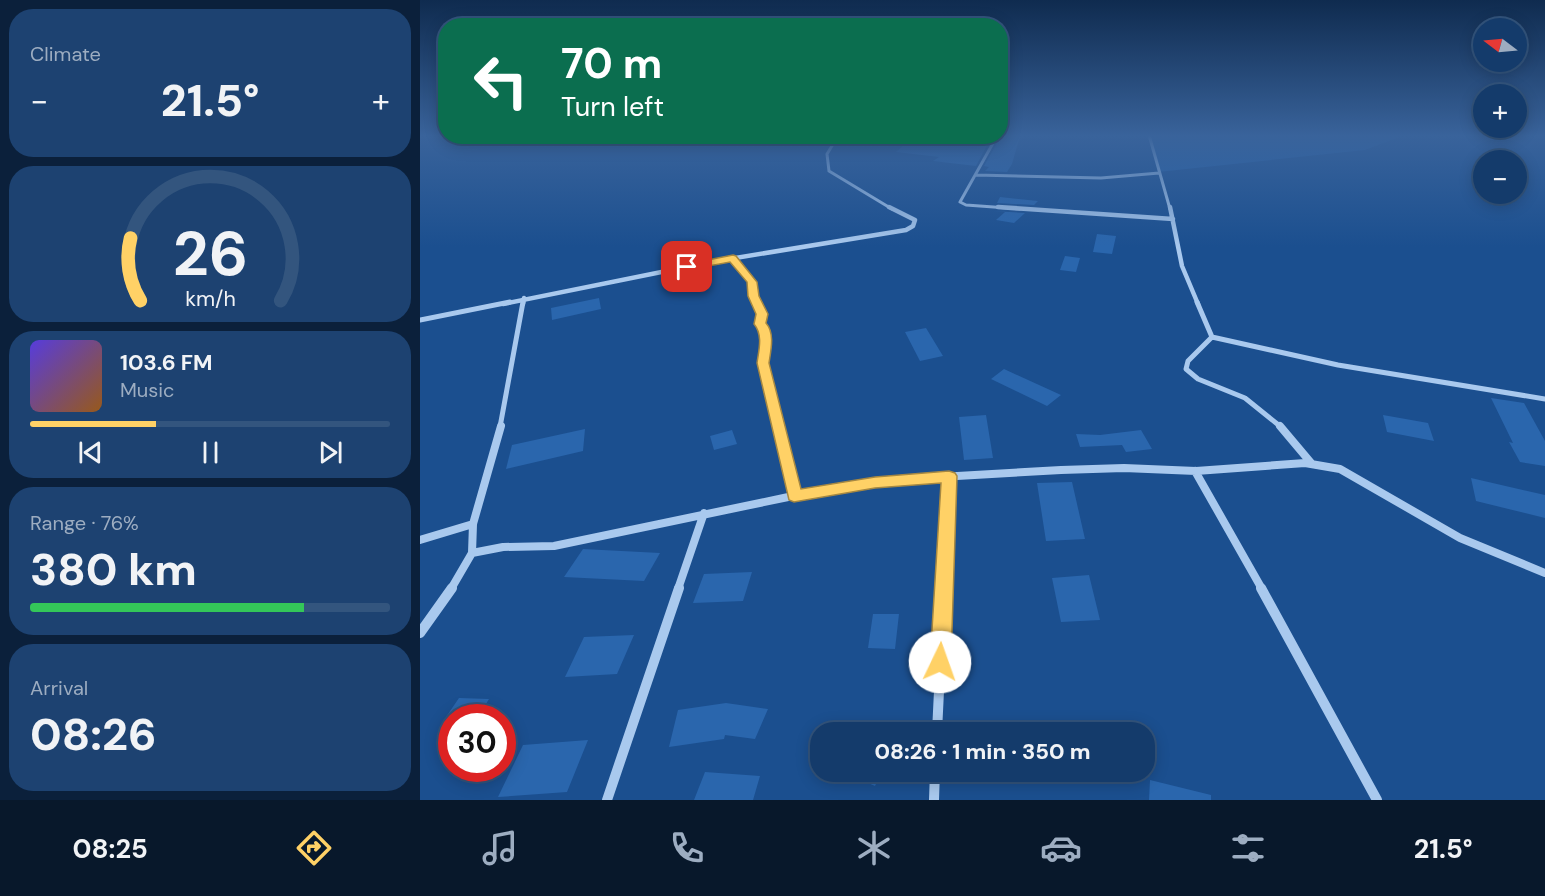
<!DOCTYPE html>
<html lang="en">
<head>
<meta charset="utf-8">
<style>
  :root { --surface:#143b6b; --page:#1d4271; --text:#f1f3f6; --muted:#9dadc1; --line:#33557e; --accent:#ffd166 }
  body { margin:0; font-family:"DM Sans",sans-serif; background:var(--page); color:var(--text); height:100vh; display:flex; flex-direction:column; font-size:22px; white-space:nowrap }
  * { box-sizing:border-box; margin:0 }
  p { font-size:20px; color:var(--muted) }
  .icon { flex:none; width:33px; height:33px; fill:none; stroke:currentColor; stroke-width:2; stroke-linecap:round; stroke-linejoin:round }
  .map { position:relative; flex:1; overflow:hidden }
  .sheet { display:flex; flex-direction:column; gap:9px; padding:9px; background:#0b203b; width:420px }
  .sheet>* { flex:none }
  .top-card { position:absolute; left:18px; top:18px; width:570px; height:126px; border-radius:24px; box-shadow:0 3px 15px #0003,0 0 0 2px var(--line); background:#0b6e4f; color:#fff; overflow:hidden }
  .needle { width:39px; rotate:286deg }
  .fabs { position:absolute; left:1053px; top:18px; display:grid; gap:12px }
  .fabs a { display:grid; place-items:center; width:54px; height:54px; border-radius:50%; background:var(--surface); box-shadow:0 3px 15px #0003,0 0 0 2px var(--line); font-size:30px }
  .speed { position:absolute; left:18px; top:704px; display:flex; gap:12px; font-size:30px; font-weight:700; text-align:center }
  .speed>* { display:grid; place-content:center; width:78px; height:78px; border-radius:50%; background:var(--surface); box-shadow:0 3px 15px #0003,0 0 0 2px var(--line); line-height:1 }
  .speed .limit { border:9px solid #d22; background:#fff; color:#111 }
  .pin { position:absolute; display:grid; place-items:center; width:51px; height:51px; color:#fff; margin:-26px; border-radius:12px; box-shadow:0 3px 9px #0006 }
  .me { position:absolute; width:66px; margin:-33px; rotate:3deg; stroke-linejoin:round; filter:drop-shadow(0 0 4px #0008) }
  .turn { display:flex; align-items:center; gap:21px; height:126px; padding:0 24px; font-size:27px }
  .turn .icon { width:78px; height:78px; stroke-width:2.5 }
  .turn b { display:block; font-size:42px; line-height:51px }
  .big { font-size:45px; font-weight:800; line-height:1.1 }
  .sheet .card { flex:1; display:flex; flex-direction:column; justify-content:center; gap:9px; min-width:0; padding:0 21px; border-radius:24px; background:var(--page) }
  .sheet .dial { align-items:center; gap:0 }
  .dial svg { height:156px; overflow:visible; fill:none; stroke:var(--line); stroke-width:7; stroke-linecap:round; text-anchor:middle }
  .dial text { fill:var(--text); stroke:none }
  .song { display:flex; align-items:center; gap:18px }
  .cover { width:72px; height:72px; border-radius:9px; background:linear-gradient(135deg,hsl(250 70% 55%),hsl(30 70% 35%)) }
  .played { height:6px; border-radius:3px; background:linear-gradient(90deg,var(--accent) 35%,var(--line) 35%) }
  .keys { display:flex; justify-content:space-around; direction:ltr }
  .heat { display:flex; justify-content:space-between; align-items:center; font-size:33px; direction:ltr }
  .charge { height:9px; border-radius:4px; background:linear-gradient(90deg,#34c759 76%,var(--line) 0) }
  .trip { position:absolute; left:390px; top:722px; width:345px; height:60px; border-radius:24px; background:var(--surface); box-shadow:0 3px 15px #0003,0 0 0 2px var(--line); font-weight:800; line-height:60px; text-align:center }
  .menu { display:flex; height:96px; justify-content:space-around; align-items:center; background:#08182b; color:var(--muted) }
  .menu .icon { width:42px; height:42px }
  .menu .active { color:var(--accent) }
  .menu b { font-size:27px; color:var(--text) }
  main { display:flex; flex:1; min-height:0 }
  .map>svg:first-child { display:block }
  .green { fill:#2461a8 }
  .building { fill:#2a66ad }
  .lines { fill:none; stroke-linecap:round; stroke-linejoin:round }
  .minor-far4 { stroke:#a9c9ee; stroke-width:3 }
  .minor-far3 { stroke:#a9c9ee; stroke-width:4.5 }
  .minor-far2 { stroke:#a9c9ee; stroke-width:5 }
  .minor-far1 { stroke:#a9c9ee; stroke-width:8 }
  .minor { stroke:#a9c9ee; stroke-width:10 }
  .route { fill:#ffd166; stroke:#a68842; stroke-width:1.5 }
</style>
</head>
<body>
<main>
<section class="sheet">
<div class="card"><p>Climate</p>
<div class="heat"><a>−</a><b class="big">21.5°</b><a>+</a></div>
</div>
<div class="card dial"><svg viewBox="0 0 100 80">
<path d="M14 69A42 42 0 1 1 86 69"/>
<path d="M14 69A42 42 0 0 1 9 37" stroke="#ffd166"/>
<text x="50" y="56" font-size="32" font-weight="700">26</text>
<text x="50" y="72" font-size="11">km/h</text>
</svg></div>
<div class="card">
<div class="song"><i class="cover"></i><div><b>103.6 FM</b><p>Music</p></div></div>
<div class="played"></div>
<div class="keys"><svg class="icon" aria-label="previous" viewBox="0 0 24 24"><path d="M18 5L8 12l10 7zM5 5v14"/></svg><svg class="icon" aria-label="pause" viewBox="0 0 24 24"><path d="M8 5v14M16 5v14"/></svg><svg class="icon" aria-label="next" viewBox="0 0 24 24"><path d="M6 5l10 7-10 7zM19 5v14"/></svg></div>
</div>
<div class="card"><p>Range · 76%</p><b class="big">380 km</b><div class="charge"></div></div>
<div class="card"><p>Arrival</p><b class="big">08:26</b></div>
</section>
<div class="map">
<svg width="1125" height="800" viewBox="0 0 1125 800">
  <rect width="100%" height="100%" fill="#1b4f8f"/>
  <path class="green" d="M 730,135 L 985,135 L 945,150 L 738,172 Z"/>
  <path class="building" d="M 494,136 L 572,136 L 556,166 L 513,161 L 519,157 L 476,152 Z
    M 581,136 L 600,136 L 592,164 L 587,172 L 565,171 L 569,167 L 564,166 Z
    M 580,197 L 618,201 L 614,205 L 577,203 Z
    M 571,211 L 605,213 L 594,223 L 576,220 L 585,212 Z
    M 677,234 L 696,236 L 692,254 L 673,252 Z
    M 645,256 L 660,258 L 656,272 L 640,270 Z
    M 179,298 L 181,309 L 132,320 L 131,308 Z
    M 506,328 L 523,356 L 500,361 L 485,332 Z
    M 584,369 L 641,395 L 627,406 L 571,379 Z
    M 1071,398 L 1104,403 L 1125,441 L 1125,466 L 1100,462 L 1089,442 L 1093,443 Z
    M 566,415 L 573,458 L 544,460 L 539,417 Z
    M 963,415 L 1008,423 L 1014,441 L 967,432 Z
    M 165,429 L 163,451 L 86,469 L 92,445 Z
    M 312,430 L 317,444 L 294,450 L 290,436 Z
    M 721,430 L 732,449 L 706,452 L 702,445 L 660,447 L 656,434 L 680,435 Z
    M 1051,478 L 1125,495 L 1125,518 L 1056,501 Z
    M 652,482 L 665,539 L 626,541 L 617,483 Z
    M 163,549 L 240,553 L 224,581 L 144,577 Z
    M 332,572 L 323,601 L 273,603 L 284,574 Z
    M 669,575 L 680,620 L 641,622 L 632,578 Z
    M 453,614 L 479,614 L 475,649 L 448,648 Z
    M 214,635 L 197,674 L 145,677 L 164,637 Z
    M 39,698 L 69,699 L 58,717 L 26,717 Z
    M 306,703 L 348,709 L 335,739 L 305,735 L 304,739 L 249,747 L 258,710 Z
    M 168,740 L 147,792 L 78,797 L 103,745 Z
    M 421,771 L 462,771 L 455,786 Z
    M 285,772 L 340,776 L 333,800 L 274,800 Z
    M 730,780 L 791,795 L 791,800 L 729,800 Z"/>
  <g class="lines">
    <path class="minor-far4" d="M 729,135 L 750,209
      M 418,136 L 407,154 L 409,171 L 472,209
      M 577,136 L 540,202 L 546,205 L 600,209
      M 556,175 L 681,178 L 739,173"/>
    <path class="minor-far3" d="M 578,207 L 753,219
      M 750,207 L 762,266 L 778,304
      M 313,258 L 332,282 L 337,304
      M 83,304 L 291,262 L 486,230 L 493,226 L 495,220 L 469,207
      M 103,304 L 104,298"/>
    <path class="minor-far2" d="M 337,302 L 342,314 L 340,324 C 349,335 344,348 343,361 C 342,376 354,411 358,427
      M 777,302 L 792,337 L 768,361 L 766,369 L 778,379 L 825,398 L 861,427
      M 0,320 L 90,302
      M 792,337 L 918,365 L 1125,399
      M 80,427 L 103,302"/>
    <path class="minor-far1" d="M 358,426 L 374,496
      M 860,426 L 892,464
      M 775,471 L 842,589
      M 0,540 L 53,524
      M 52,553 L 83,547 L 134,546 L 373,496 L 485,479 L 641,470 L 704,468 L 776,471 L 885,463 L 920,469 L 1040,538 L 1125,573
      M 31,589 L 52,553 L 53,524 L 81,426
      M 258,589 L 284,513
      M 524,589 L 529,476"/>
    <path class="minor" d="M 841,588 L 957,800
      M 0,633 L 32,588
      M 517,732 L 524,588
      M 187,800 L 259,588
      M 514,800 L 515,771"/>
  </g>
  <linearGradient id="sky" x2="0" y2="1"><stop stop-color="#0f2b4f"/><stop offset="0.55" stop-color="#39639b"/><stop offset="1" stop-color="#39639b" stop-opacity="0"/></linearGradient>
  <rect width="1125" height="247" fill="url(#sky)"/>
  <path class="route" d="M 313,255 L 316,256 L 337,282 L 339,296 L 348,314 L 346,323 C 355,333 351,350 349,363 L 381,489 L 455,477 L 529,471 L 535,473 L 537,476 L 531,662 L 528,669 L 520,672 L 513,669 L 510,662 L 521,483 L 455,488 L 374,502 L 369,500 L 337,363 C 339,349 343,335 334,324 L 336,314 L 328,296 L 327,282 L 310,262 L 267,270 L 262,267 L 267,264 Z"/>
</svg>
<div class="fabs">
<a><svg class="needle" viewBox="-14 -14 28 28"><path d="M0-13l5 13h-10z" fill="#e53935"/><path d="M0 13l5-13h-10z" fill="#9dadc1"/></svg></a>
<a>+</a>
<a>−</a>
</div>
<div class="speed"><div class="limit">30</div></div>
<div class="pin" style="left:267px;top:267px;background:#d93025"><svg class="icon" aria-label="arrive" viewBox="0 0 24 24"><path d="M6 21V4h12l-3 4 3 4H6"/></svg></div>
<svg class="me" style="left:520px;top:662px" viewBox="-20 -20 40 40"><circle r="19" fill="#fff"/><path d="M0-13L10 11 0 6-10 11z" fill="#ffd166"/></svg>
<div class="trip">08:26 · 1 min · 350 m</div>
<div class="top-card">
<div class="turn"><svg class="icon" aria-label="left" viewBox="0 0 24 24"><path d="M17 20v-9H6M10 6l-5 5 5 5"/></svg><div><b>70 m</b>Turn left</div></div>
</div>
</div>
</main>
<nav class="menu">
<b>08:25</b>
<svg class="icon active" aria-label="directions" viewBox="0 0 24 24"><path d="M12 3l9 9-9 9-9-9zM9 14v-3h6M13 9l2 2-2 2"/></svg>
<svg class="icon" aria-label="music" viewBox="0 0 24 24"><path d="M9 18V5l10-2v13"/><circle cx="6" cy="18" r="3"/><circle cx="16" cy="16" r="3"/></svg>
<svg class="icon" aria-label="phone" viewBox="0 0 24 24"><path d="M5 4h4l2 5-3 2q2 4 5 5l2-3 5 2v4C11 20 4 13 5 4z"/></svg>
<svg class="icon" aria-label="climate" viewBox="0 0 24 24"><path d="M12 3v18M4 7l16 10M4 17L20 7"/></svg>
<svg class="icon" aria-label="car" viewBox="0 0 24 24"><path d="M5 17H2v-5l4-1 3-4h7l3 4 3 1v5h-3M9 17h6M6 11h13"/><circle cx="7" cy="17" r="2"/><circle cx="17" cy="17" r="2"/></svg>
<svg class="icon" aria-label="filters" viewBox="0 0 24 24"><path d="M4 7h16M4 17h16"/><circle cx="9" cy="7" r="2"/><circle cx="15" cy="17" r="2"/></svg>
<b>21.5°</b>
</nav>
</body>
</html>
